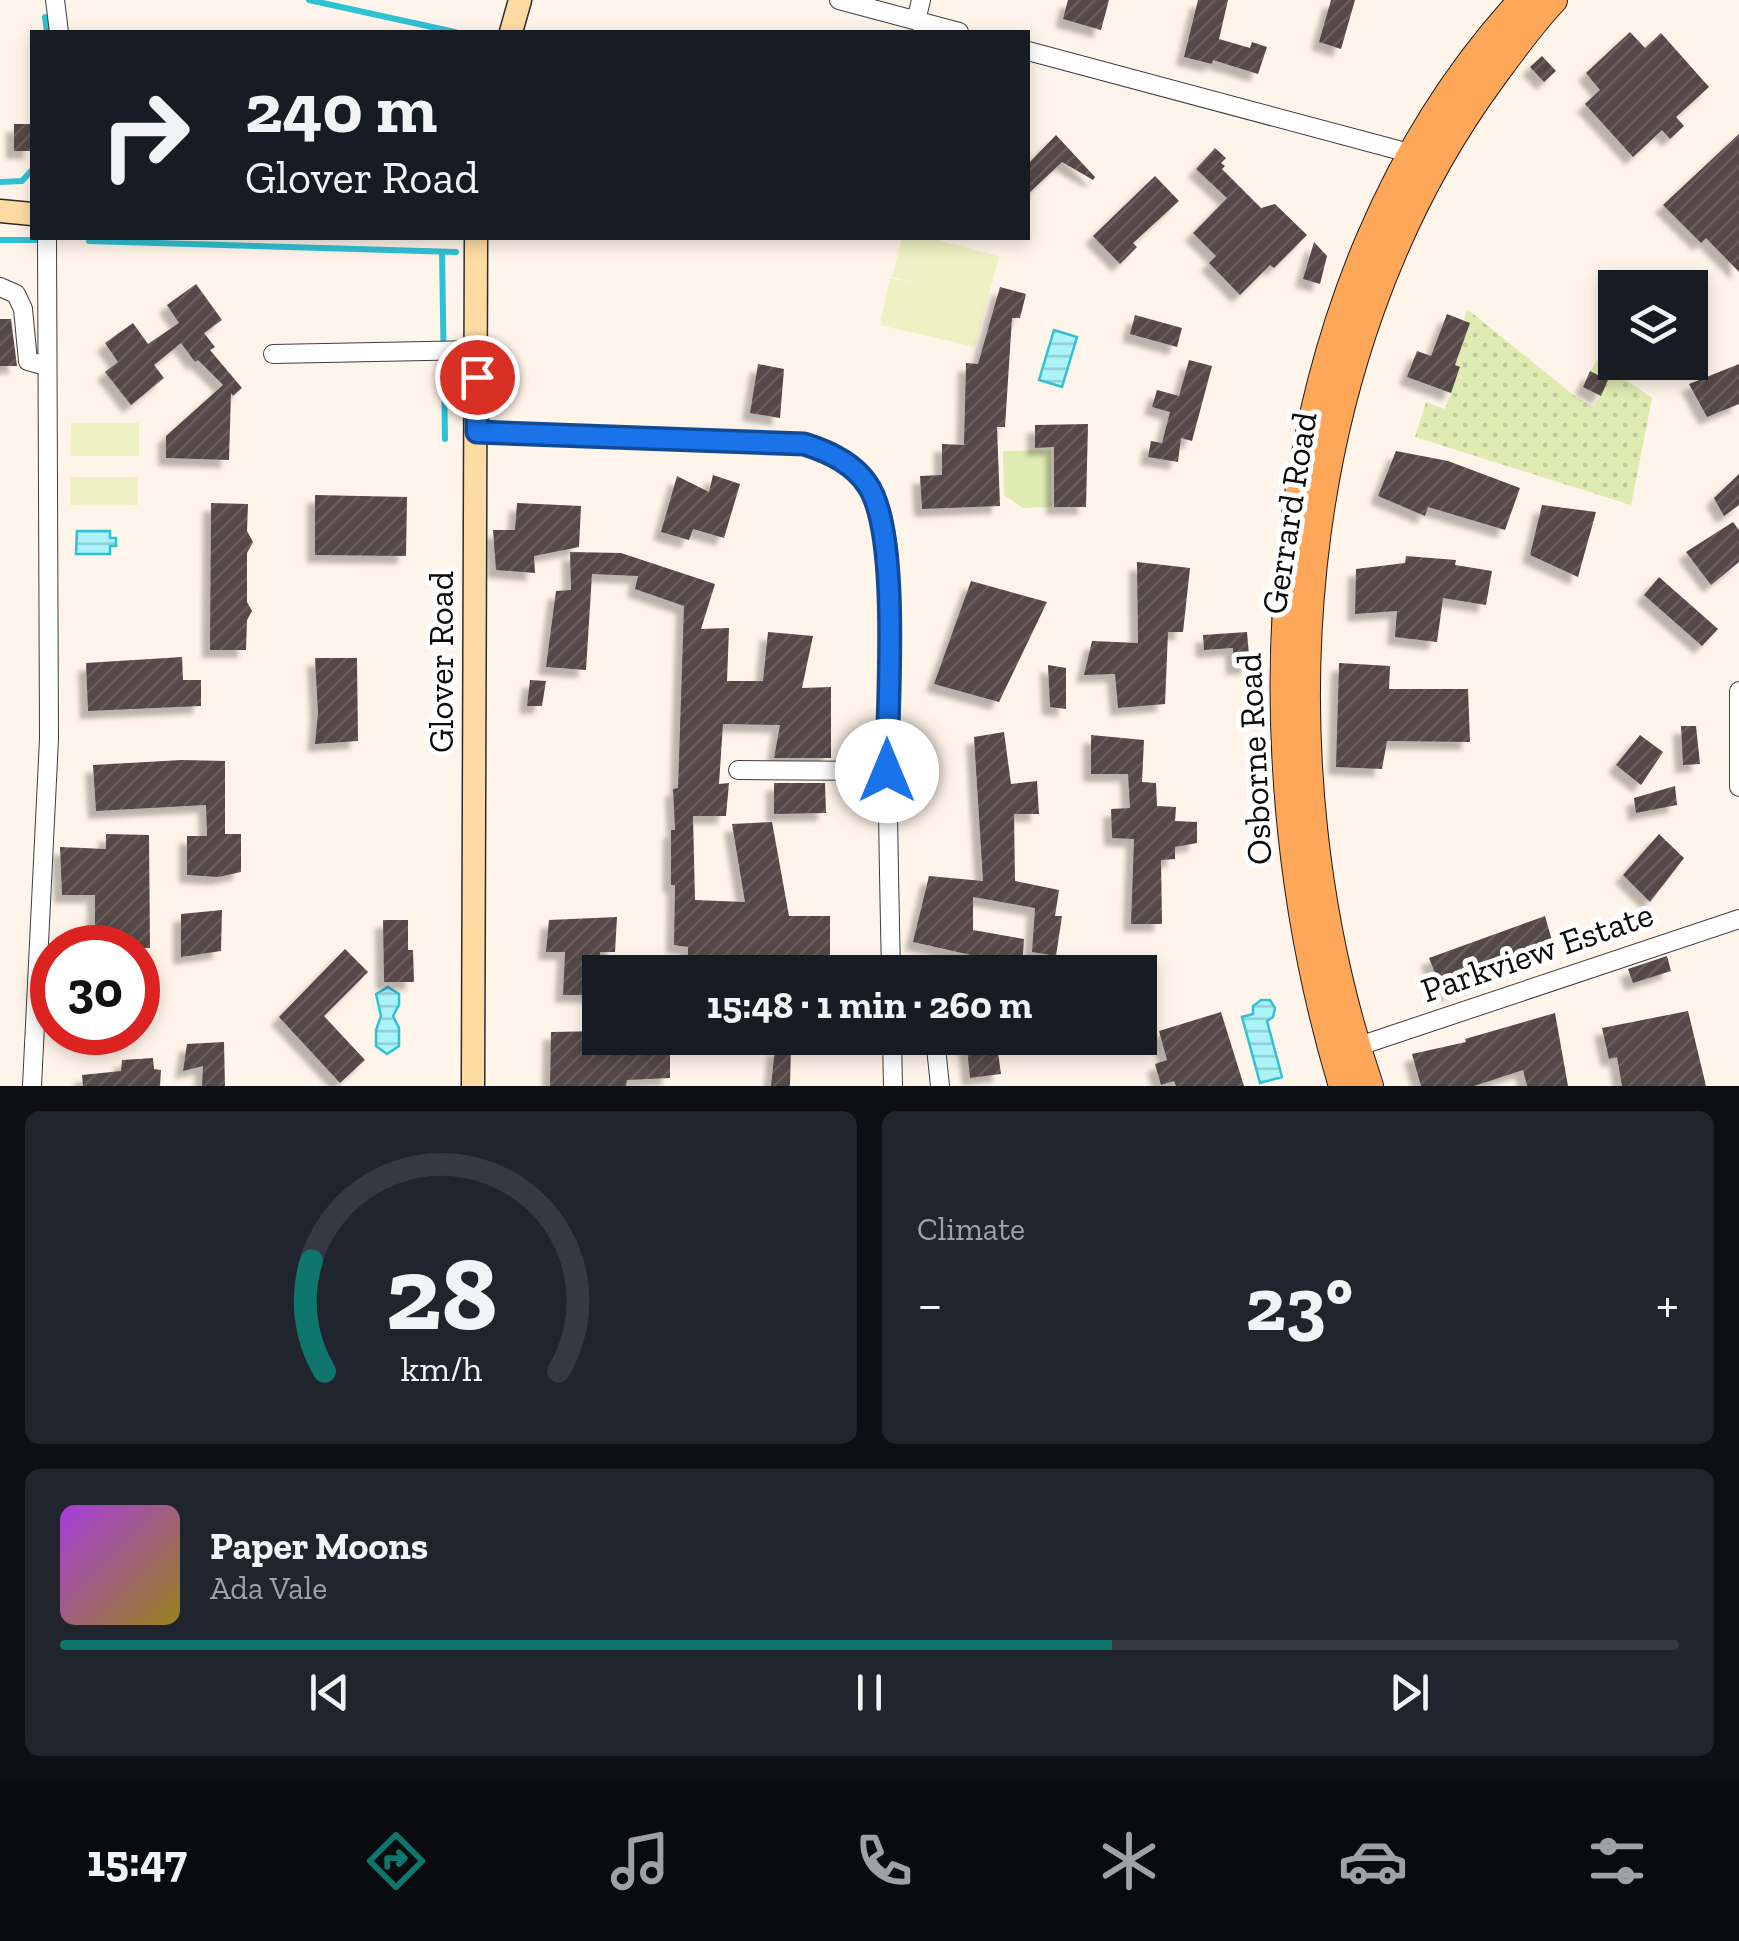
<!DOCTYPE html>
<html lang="en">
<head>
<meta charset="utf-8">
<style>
  :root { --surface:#171b24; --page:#20242c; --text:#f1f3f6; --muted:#9ea1a6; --line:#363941; --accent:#0f766e }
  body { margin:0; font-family:"Zilla Slab",serif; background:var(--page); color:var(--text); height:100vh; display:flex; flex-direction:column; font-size:38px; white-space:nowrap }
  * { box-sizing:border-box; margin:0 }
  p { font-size:32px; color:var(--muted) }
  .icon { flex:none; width:55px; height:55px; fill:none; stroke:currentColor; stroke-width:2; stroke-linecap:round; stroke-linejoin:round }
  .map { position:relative; height:1086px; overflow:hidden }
  .details { display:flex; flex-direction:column; gap:25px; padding:25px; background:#0d0f14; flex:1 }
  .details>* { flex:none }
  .banner { position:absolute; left:30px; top:30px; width:1000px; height:210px; border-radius:0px; box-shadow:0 5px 15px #0003; background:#171b24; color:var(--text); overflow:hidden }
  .fabs { position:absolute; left:1598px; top:270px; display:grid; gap:20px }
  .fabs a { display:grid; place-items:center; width:110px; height:110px; border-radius:0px; background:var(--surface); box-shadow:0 5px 15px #0003; font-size:50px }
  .speed { position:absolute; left:30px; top:925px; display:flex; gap:20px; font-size:50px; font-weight:700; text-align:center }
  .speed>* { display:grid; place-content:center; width:130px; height:130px; border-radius:50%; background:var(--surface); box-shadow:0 5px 15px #0003; line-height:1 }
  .speed .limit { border:15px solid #d22; background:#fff; color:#111 }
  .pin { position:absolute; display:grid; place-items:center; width:85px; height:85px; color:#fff; margin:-42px; border:5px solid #fff; border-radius:50%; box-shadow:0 2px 10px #0007 }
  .me { position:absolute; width:110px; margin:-55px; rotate:0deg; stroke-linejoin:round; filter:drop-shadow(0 0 8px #0008) }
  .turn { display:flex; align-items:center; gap:35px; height:210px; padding:0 50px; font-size:45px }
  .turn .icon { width:130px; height:130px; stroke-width:2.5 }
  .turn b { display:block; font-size:70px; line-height:85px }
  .big { font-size:75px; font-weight:700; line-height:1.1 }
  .details .tile { flex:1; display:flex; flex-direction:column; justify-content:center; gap:15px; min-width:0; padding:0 35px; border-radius:15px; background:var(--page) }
  .details .dial { align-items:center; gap:0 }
  .dial svg { height:260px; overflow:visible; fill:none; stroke:var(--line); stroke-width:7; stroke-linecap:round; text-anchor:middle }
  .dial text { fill:var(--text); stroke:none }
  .song { display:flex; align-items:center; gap:30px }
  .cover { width:120px; height:120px; border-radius:15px; background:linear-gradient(135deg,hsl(280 70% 55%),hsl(50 70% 35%)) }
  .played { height:10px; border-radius:5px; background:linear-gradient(90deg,var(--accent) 65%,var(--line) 65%) }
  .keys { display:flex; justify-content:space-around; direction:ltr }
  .heat { display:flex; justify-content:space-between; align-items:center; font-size:55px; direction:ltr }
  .details .tiles { flex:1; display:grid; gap:25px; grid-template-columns:1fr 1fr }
  .tile:last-child { grid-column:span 2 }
  .trip { position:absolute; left:582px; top:955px; width:575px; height:100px; border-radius:0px; background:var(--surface); box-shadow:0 5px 15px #0003; font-weight:700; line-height:100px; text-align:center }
  .tabs { display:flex; height:160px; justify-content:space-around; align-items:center; background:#090b0e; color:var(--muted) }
  .tabs .icon { width:70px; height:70px }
  .tabs .on { color:var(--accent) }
  .tabs b { font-size:45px; color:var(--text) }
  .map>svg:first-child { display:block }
  .grass { fill:url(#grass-dots) }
  .park { fill:#e0ebb2 }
  .pitch { fill:#eff1c4 }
  .water { fill:url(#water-rules); stroke:#2fc1d4; stroke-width:2.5 }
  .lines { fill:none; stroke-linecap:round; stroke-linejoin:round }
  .stream { stroke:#2fc1d4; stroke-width:6 }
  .building { fill:url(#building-hatch); filter:url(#shadow) }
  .street-casing { stroke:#3e3e3e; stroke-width:20 }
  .secondary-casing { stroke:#2d2d2d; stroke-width:25 }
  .primary-casing { stroke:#1c1c1c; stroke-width:30 }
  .street { stroke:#fff; stroke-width:18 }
  .secondary { stroke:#ffdba4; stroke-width:22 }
  .primary { stroke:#ffa759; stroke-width:28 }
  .route-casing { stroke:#114b97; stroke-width:25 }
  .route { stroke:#1a73e8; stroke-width:18 }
  .labels { text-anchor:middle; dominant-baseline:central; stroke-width:10; stroke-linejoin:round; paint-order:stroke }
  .street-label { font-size:35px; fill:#0b0b0b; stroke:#fff }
</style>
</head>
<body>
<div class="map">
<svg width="1739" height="1086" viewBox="0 0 1739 1086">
  <defs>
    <pattern id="grass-dots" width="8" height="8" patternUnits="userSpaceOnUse" patternTransform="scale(2.5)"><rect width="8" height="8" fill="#e0ebb2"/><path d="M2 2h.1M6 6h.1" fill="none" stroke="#bfc898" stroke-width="1.8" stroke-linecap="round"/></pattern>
    <pattern id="water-rules" width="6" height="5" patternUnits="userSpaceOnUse" patternTransform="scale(2.5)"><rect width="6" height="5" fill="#abf2f9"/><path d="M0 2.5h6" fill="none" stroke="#92ced4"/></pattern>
    <pattern id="building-hatch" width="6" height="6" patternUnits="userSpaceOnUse" patternTransform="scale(2.5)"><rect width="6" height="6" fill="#544847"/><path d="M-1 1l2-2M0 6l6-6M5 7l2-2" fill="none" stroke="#685e5d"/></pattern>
    <filter id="shadow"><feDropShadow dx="-8" dy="8" stdDeviation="2.5" flood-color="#0004"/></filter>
  </defs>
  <rect width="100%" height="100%" fill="#fff4e9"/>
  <path class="grass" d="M 1467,309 L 1576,397 L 1594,407 L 1608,380 L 1591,371 L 1596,360 L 1652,398 L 1631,505 L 1415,437 L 1426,402 L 1445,409 L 1460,368 L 1455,365 L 1470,323 L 1464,320 Z"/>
  <path class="park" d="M 1051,450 L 1052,507 L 1023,508 L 1004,495 L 1003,451 Z"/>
  <path class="pitch" d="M 902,238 L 929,238 L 999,256 L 975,347 L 880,325 L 890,278 L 914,283 L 892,277 Z
    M 71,423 L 139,423 L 139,456 L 70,456 Z
    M 70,477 L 138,477 L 138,505 L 70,505 Z"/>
  <path class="water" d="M 1054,330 L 1077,337 L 1062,387 L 1039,380 Z
    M 77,531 L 110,531 L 110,538 L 116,538 L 116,546 L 110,546 L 110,554 L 76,554 Z
    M 388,987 L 399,994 L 399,1005 L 393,1016 L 399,1028 L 399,1046 L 387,1054 L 376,1046 L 376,1030 L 381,1016 L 376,994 Z
    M 1261,1000 L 1270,1000 L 1275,1008 L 1273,1017 L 1267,1021 L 1282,1077 L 1260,1083 L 1242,1017 L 1253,1014 L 1253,1006 Z"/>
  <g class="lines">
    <path class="stream" d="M 309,0 L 455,32
      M 45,17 L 47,32
      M 0,182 L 22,181 L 32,170
      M 0,240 L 43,240
      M 89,241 L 456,252
      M 442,252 L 445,439"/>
  </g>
  <path class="building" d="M 1068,0 L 1109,0 L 1101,30 L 1063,19 Z
    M 1198,0 L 1228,0 L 1219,39 L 1250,48 L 1252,42 L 1267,47 L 1258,74 L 1213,60 L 1212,64 L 1184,57 Z
    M 1331,0 L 1355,0 L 1341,49 L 1319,42 Z
    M 1630,32 L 1645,48 L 1661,33 L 1709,87 L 1676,117 L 1684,126 L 1670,139 L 1662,130 L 1633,157 L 1585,104 L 1600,90 L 1586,73 Z
    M 1542,56 L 1556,71 L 1544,82 L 1530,67 Z
    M 14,124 L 32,124 L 32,151 L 14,151 Z
    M 1739,134 L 1739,272 L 1706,238 L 1701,243 L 1663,205 Z
    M 1056,135 L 1095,177 L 1093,180 L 1062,162 L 1028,194 L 1028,164 Z
    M 1215,148 L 1226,158 L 1221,163 L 1225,166 L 1222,169 L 1261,208 L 1275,204 L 1307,235 L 1274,268 L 1270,265 L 1240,295 L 1209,263 L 1216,256 L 1193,233 L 1227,198 L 1196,169 Z
    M 1155,176 L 1179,201 L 1133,243 L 1137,247 L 1120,264 L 1093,236 Z
    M 1314,242 L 1327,256 L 1320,284 L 1303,279 Z
    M 196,284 L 222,320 L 204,333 L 215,347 L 210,350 L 242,388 L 233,396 L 231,393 L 229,460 L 166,458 L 166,436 L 223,385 L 198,360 L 195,362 L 181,343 L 154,365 L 164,378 L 131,405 L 105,372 L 118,362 L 105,343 L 133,323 L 148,344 L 179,323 L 167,305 Z
    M 1000,287 L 1026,294 L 1020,318 L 1012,318 L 1005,427 L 997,427 L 1000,506 L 922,509 L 920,476 L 942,475 L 942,444 L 964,445 L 966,363 L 978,364 Z
    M 1447,314 L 1470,323 L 1455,365 L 1460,367 L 1451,393 L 1407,377 L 1417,351 L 1431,356 Z
    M 1135,315 L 1182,328 L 1177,347 L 1130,334 Z
    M 0,319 L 11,319 L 17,366 L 0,366 Z
    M 1189,360 L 1212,366 L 1192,441 L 1181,438 L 1178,462 L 1148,457 L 1151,441 L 1162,443 L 1170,412 L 1152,407 L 1157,390 L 1179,396 Z
    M 758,364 L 784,369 L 780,418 L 750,413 Z
    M 1739,364 L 1739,404 L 1707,417 L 1689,384 Z
    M 1590,371 L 1608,380 L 1601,396 L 1583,387 Z
    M 1088,424 L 1086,507 L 1054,507 L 1054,447 L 1035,448 L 1035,425 Z
    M 1396,451 L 1448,461 L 1520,488 L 1505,530 L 1428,507 L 1425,516 L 1378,496 Z
    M 1739,474 L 1739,505 L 1724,516 L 1714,498 Z
    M 713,475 L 740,484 L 724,538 L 693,529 L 689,540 L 661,532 L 677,476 L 709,492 Z
    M 315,495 L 407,497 L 406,556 L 315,555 Z
    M 211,503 L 248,504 L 247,531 L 253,542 L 247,553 L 247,602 L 252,611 L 247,620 L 246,650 L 210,650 Z
    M 517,503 L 581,506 L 579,547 L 534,556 L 535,573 L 496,570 L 493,530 L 515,530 Z
    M 1542,505 L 1596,512 L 1578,577 L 1530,555 Z
    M 1733,522 L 1739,530 L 1739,562 L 1711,585 L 1686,552 Z
    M 570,552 L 621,553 L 715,584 L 701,629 L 729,628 L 727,681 L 763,681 L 768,632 L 813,636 L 802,688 L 831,687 L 831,758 L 774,758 L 780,725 L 723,724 L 719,784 L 729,783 L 726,816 L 693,816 L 695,900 L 745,902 L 732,824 L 772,822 L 789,916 L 830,916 L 830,959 L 772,961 L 719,955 L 719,972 L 688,972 L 688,947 L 674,945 L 675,885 L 671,885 L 671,830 L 675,830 L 673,789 L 678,788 L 684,606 L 635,589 L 638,576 L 592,574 L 586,670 L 546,667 L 556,591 L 571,590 Z
    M 1406,556 L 1456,560 L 1455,565 L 1492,571 L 1486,605 L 1443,598 L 1437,642 L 1395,637 L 1397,611 L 1355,614 L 1356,569 L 1405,563 Z
    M 1137,562 L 1190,568 L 1183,632 L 1168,632 L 1165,704 L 1118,708 L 1115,674 L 1084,675 L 1092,641 L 1138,643 Z
    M 1659,577 L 1718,629 L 1702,646 L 1644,595 Z
    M 971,581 L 1047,602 L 999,702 L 934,684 Z
    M 1247,632 L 1250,666 L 1234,667 L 1233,648 L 1204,650 L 1203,635 Z
    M 182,657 L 183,680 L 201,680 L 201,706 L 88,711 L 86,663 Z
    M 315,658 L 357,658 L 358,741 L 315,744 L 318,713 Z
    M 1339,663 L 1390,666 L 1389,689 L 1468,689 L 1470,742 L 1387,741 L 1382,769 L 1336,767 Z
    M 1048,665 L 1066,668 L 1066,709 L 1050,707 Z
    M 530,680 L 546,681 L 542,706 L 527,706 Z
    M 1681,726 L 1696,726 L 1700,764 L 1683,765 Z
    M 1004,732 L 1011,784 L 1037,781 L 1039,814 L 1014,814 L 1015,881 L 1059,890 L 1055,916 L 1062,916 L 1056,956 L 1032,952 L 1035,908 L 973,897 L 973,930 L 1024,939 L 1022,969 L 978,964 L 980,957 L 913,942 L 929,876 L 983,881 L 974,737 Z
    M 1091,735 L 1144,740 L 1142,782 L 1156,783 L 1157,806 L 1176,807 L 1175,821 L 1197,822 L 1197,843 L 1175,847 L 1175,859 L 1161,860 L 1162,924 L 1131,924 L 1134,839 L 1112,838 L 1111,809 L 1130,808 L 1128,774 L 1091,774 Z
    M 1640,735 L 1663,752 L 1641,785 L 1616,765 Z
    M 182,760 L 225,761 L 225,834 L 241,834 L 241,872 L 218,877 L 187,875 L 187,836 L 207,836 L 206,805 L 96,811 L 93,765 Z
    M 774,783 L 825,783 L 826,813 L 774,814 Z
    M 1675,786 L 1677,805 L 1636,813 L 1634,798 Z
    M 106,834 L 149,835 L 150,948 L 95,948 L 95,895 L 62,895 L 60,847 L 106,849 Z
    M 1659,834 L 1684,858 L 1650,902 L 1623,875 Z
    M 222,910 L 221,951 L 181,957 L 181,914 Z
    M 1545,916 L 1555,951 L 1444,995 L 1429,958 Z
    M 617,917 L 615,952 L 600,952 L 599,995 L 563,995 L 565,952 L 546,952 L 549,920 Z
    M 383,920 L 408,920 L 408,950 L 413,950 L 414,982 L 384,982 Z
    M 345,949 L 368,972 L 324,1016 L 365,1060 L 340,1083 L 279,1017 Z
    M 1667,956 L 1671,971 L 1633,983 L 1628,969 Z
    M 1688,1011 L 1706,1086 L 1622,1086 L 1617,1057 L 1609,1059 L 1602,1028 Z
    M 1221,1012 L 1244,1086 L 1176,1086 L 1174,1081 L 1161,1085 L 1155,1064 L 1167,1060 L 1159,1031 Z
    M 1555,1013 L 1568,1086 L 1527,1086 L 1523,1070 L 1474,1086 L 1421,1086 L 1412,1054 L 1466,1042 L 1465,1039 Z
    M 600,1031 L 600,1038 L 670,1038 L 670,1078 L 627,1080 L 626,1086 L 550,1086 L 551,1032 Z
    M 966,1038 L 996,1038 L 1001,1074 L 970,1078 Z
    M 224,1042 L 225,1086 L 202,1086 L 203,1066 L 183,1071 L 187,1044 Z
    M 791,1047 L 790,1086 L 771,1086 L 775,1048 Z
    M 153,1058 L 154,1069 L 161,1070 L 160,1086 L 83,1086 L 82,1075 L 121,1071 L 122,1060 Z"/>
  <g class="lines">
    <g class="street-casing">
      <path id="street" d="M 55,0 L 59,32
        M 839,0 L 959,32
        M 916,21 L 921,0
        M 1028,51 L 1413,154
        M 0,287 L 16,294 L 23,309 L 28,361 L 46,366
        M 273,354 L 477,350
        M 477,432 L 803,443 C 836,453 865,472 878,504 C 897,553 888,642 887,696 C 887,788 889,880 891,972
        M 1739,691 L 1739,787
        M 738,770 L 887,771
        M 892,1038 L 893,1086
        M 935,1038 L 940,1086
        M 1356,1047 L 1739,919
        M 32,1086 L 49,739 L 47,238"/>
    </g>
    <g class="secondary-casing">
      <path id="secondary" d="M 511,32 L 520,0
        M 0,211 L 32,214
        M 473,1086 L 476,238"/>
    </g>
    <g class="primary-casing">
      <path id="primary" d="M 1343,1086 C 1237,734 1263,282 1523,0
        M 1369,1086 C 1260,764 1287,356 1492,77 C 1511,51 1531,23 1553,0"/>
    </g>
    <use href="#street" class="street"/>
    <use href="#secondary" class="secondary"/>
    <use href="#primary" class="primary"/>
  </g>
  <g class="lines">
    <g class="route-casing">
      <path id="route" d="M 477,377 L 477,432 L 804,444 C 827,451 853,463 867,484 C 901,531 887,708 887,771"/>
    </g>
    <use href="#route" class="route"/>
  </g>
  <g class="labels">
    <g class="street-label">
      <text transform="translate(1289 513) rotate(-81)">Gerrard Road</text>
      <text transform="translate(441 662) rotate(-90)">Glover Road</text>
      <text transform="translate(1254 759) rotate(-93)">Osborne Road</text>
      <text transform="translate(1537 952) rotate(-19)">Parkview Estate</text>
    </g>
  </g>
</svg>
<div class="fabs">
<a><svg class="icon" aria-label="layers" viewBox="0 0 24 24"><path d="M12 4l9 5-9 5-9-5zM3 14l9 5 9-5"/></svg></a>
</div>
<div class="speed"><div class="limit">30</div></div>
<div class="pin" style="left:477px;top:377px;background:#d93025"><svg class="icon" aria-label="arrive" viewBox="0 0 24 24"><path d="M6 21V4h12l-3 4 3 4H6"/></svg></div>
<svg class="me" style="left:887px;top:771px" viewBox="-20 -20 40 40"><circle r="19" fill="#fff"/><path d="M0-13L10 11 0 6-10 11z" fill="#1a73e8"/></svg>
<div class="trip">15:48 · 1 min · 260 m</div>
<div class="banner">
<div class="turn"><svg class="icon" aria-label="right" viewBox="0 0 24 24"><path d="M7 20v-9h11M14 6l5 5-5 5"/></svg><div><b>240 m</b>Glover Road</div></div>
</div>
</div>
<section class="details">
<div class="tiles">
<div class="tile dial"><svg viewBox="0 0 100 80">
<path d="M14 69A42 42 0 1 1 86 69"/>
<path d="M14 69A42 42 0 0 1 10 35" stroke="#0f766e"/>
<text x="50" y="56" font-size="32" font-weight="700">28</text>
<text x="50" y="72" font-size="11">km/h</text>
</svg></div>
<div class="tile"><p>Climate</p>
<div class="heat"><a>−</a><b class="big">23°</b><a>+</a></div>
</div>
<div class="tile">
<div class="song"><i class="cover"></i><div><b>Paper Moons</b><p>Ada Vale</p></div></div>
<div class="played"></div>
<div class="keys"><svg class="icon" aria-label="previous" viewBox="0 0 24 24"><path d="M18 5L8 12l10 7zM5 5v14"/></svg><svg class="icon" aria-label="pause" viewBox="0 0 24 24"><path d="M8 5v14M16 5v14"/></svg><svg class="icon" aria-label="next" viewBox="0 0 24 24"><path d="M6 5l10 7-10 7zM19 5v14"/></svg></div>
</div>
</div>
</section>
<nav class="tabs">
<b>15:47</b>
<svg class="icon on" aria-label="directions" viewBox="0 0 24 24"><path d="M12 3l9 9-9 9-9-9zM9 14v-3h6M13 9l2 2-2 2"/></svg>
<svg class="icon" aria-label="music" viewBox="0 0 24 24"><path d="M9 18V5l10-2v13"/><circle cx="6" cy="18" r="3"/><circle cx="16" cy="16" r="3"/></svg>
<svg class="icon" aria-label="phone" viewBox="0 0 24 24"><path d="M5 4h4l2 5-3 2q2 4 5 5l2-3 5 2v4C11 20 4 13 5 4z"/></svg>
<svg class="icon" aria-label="climate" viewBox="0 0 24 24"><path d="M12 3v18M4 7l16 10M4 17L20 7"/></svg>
<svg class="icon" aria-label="car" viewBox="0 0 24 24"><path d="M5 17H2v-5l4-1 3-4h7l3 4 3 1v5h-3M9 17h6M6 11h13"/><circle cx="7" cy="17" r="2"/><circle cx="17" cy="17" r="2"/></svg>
<svg class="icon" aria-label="filters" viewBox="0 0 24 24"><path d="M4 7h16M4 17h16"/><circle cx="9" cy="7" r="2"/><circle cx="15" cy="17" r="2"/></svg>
</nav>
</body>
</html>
